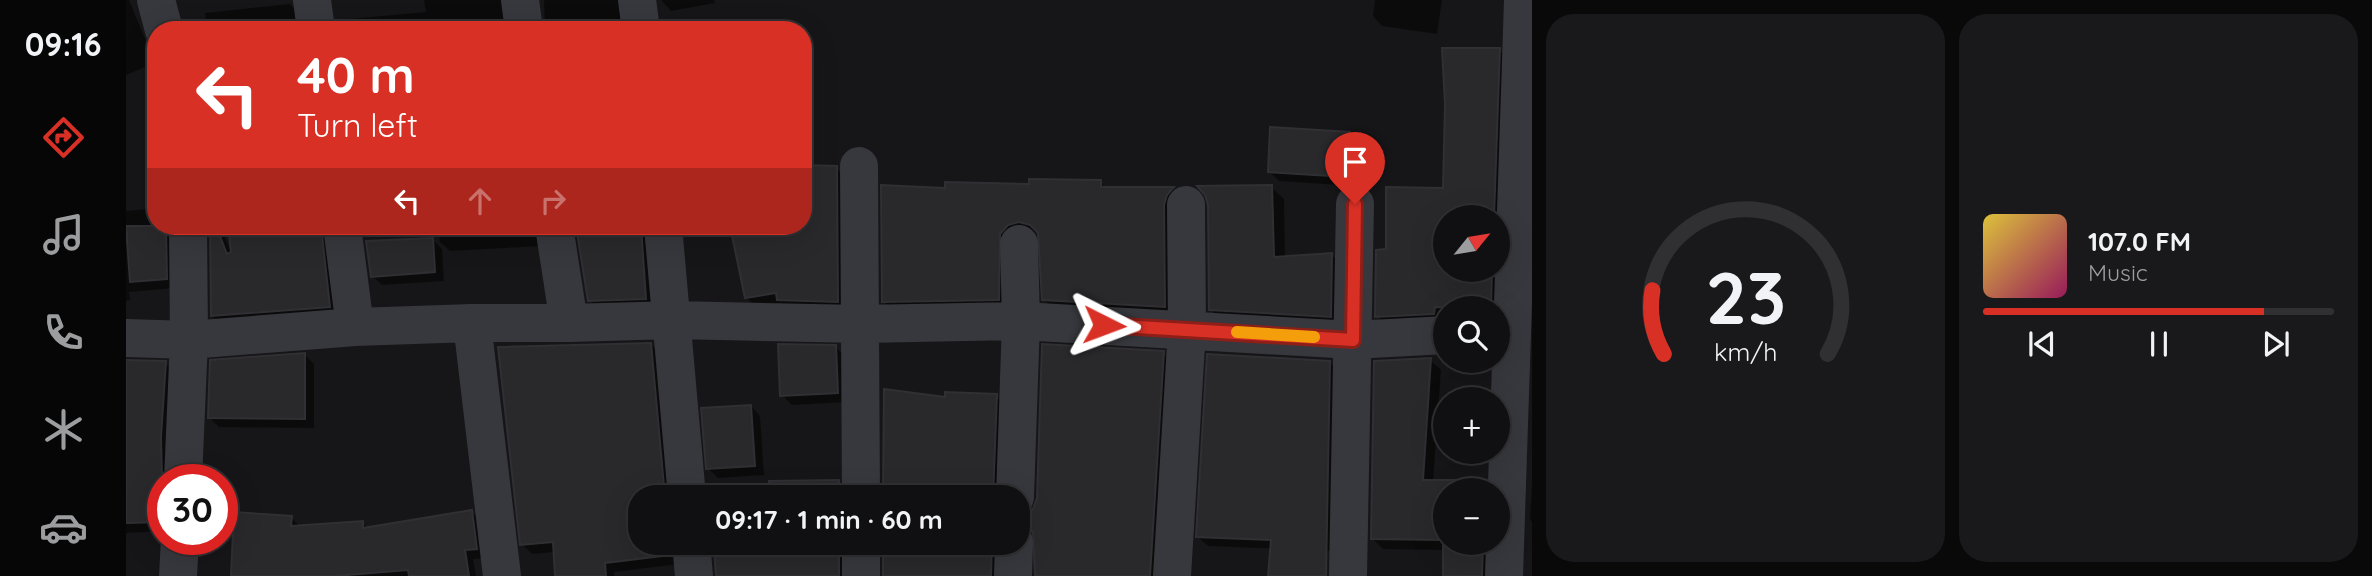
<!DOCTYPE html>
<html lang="en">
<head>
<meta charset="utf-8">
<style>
  :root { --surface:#101012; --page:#19191b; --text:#f1f3f6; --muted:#9c9d9f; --line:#303032; --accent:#d93025 }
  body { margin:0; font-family:Quicksand,sans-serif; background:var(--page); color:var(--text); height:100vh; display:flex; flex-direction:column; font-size:26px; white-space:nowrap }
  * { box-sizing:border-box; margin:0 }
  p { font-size:23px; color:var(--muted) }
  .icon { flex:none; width:38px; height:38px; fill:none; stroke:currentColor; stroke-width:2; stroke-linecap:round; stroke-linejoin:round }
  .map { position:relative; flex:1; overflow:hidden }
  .side { display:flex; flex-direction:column; gap:14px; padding:14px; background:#09090a; width:840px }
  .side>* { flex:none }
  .guide { position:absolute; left:21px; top:21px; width:665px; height:214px; border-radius:28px; box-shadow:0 7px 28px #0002,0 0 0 2px var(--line); background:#d93025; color:#fff; overflow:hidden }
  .needle { width:46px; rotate:60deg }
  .controls { position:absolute; left:1307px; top:205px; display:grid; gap:14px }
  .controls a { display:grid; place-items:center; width:77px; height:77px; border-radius:50%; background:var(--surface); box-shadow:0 7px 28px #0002,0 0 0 2px var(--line); font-size:35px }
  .speed { position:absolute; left:21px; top:464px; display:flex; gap:14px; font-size:35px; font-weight:700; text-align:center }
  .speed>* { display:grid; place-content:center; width:91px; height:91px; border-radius:50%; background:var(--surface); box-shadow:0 7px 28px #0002,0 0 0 2px var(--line); line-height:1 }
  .speed .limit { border:10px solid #d22; background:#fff; color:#111 }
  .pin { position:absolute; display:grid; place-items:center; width:60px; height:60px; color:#fff; margin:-72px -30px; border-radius:50% 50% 50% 0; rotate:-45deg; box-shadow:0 0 7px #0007 }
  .pin .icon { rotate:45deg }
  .me { position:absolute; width:77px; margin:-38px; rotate:93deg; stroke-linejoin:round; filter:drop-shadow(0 0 5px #0008) }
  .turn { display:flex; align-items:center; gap:24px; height:147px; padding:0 35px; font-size:32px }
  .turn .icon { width:91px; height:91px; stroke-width:2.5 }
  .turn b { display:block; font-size:49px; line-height:60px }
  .lanes { display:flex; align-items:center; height:66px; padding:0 35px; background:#0003; justify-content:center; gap:35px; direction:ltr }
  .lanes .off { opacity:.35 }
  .side .tile { flex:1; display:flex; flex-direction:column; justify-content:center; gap:10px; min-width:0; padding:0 24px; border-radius:28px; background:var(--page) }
  .side .dial { align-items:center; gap:0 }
  .dial svg { height:182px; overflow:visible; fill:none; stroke:var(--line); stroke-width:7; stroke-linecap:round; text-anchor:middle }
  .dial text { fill:var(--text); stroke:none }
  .song { display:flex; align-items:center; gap:21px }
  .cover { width:84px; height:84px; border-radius:10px; background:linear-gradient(135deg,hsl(50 70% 55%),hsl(330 70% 35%)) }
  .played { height:7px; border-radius:4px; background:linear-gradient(90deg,var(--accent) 80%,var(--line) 80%) }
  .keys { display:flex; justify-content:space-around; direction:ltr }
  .side .tiles { flex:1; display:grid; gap:14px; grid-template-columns:repeat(2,1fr) }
  .trip { position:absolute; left:502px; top:485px; width:402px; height:70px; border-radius:28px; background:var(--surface); box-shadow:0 7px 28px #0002,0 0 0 2px var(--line); font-weight:700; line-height:70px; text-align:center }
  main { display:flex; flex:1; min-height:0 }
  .tab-bar { display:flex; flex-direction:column; width:126px; justify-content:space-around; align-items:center; background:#060607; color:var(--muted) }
  .tab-bar .icon { width:49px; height:49px }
  .tab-bar .on { color:var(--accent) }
  .tab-bar b { font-size:32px; color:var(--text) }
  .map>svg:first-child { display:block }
  .shadow { fill:#0007; fill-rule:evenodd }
  .building { fill:#29292c; stroke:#303034; stroke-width:2 }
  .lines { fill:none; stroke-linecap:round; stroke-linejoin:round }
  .minor { stroke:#37383d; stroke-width:38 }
  .route-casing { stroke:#8d1f18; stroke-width:18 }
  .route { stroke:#d93025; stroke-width:12 }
  .slow { stroke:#f59e0b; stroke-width:12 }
</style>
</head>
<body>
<main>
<nav class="tab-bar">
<b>09:16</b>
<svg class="icon on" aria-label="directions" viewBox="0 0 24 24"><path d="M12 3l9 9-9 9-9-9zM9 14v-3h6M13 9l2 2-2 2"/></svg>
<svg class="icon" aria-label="music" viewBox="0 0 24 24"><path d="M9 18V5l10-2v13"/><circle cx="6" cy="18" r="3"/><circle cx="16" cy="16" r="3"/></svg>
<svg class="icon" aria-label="phone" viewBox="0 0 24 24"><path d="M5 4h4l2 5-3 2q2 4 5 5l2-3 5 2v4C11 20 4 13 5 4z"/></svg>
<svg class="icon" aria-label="climate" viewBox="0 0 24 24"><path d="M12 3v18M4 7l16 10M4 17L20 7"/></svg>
<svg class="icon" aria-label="car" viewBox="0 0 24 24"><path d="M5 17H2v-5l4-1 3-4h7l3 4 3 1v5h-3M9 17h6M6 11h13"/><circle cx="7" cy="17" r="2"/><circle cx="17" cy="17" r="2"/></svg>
</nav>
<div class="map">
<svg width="1406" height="576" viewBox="0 0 1406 576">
  <rect width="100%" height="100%" fill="#161618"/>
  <path class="shadow" d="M 0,0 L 3,0 L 29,63 L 0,75 Z
    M 298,0 L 384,0 L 385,30 L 212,30 L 212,20 L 300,12 Z
    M 418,0 L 501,0 L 499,19 L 494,20 L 496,30 L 419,30 Z
    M 588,0 L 589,3 L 545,11 L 535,0 Z
    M 1249,0 L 1316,0 L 1311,34 L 1256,26 L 1247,16 Z
    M 164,4 L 173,14 L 177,30 L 81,30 L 79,13 Z
    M 1373,49 L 1382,59 L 1372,308 L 1320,308 L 1320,319 L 1260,325 L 1251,316 L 1261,251 L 1318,190 ZM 1320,217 L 1372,217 L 1372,270 L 1320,270 Z
    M 1223,133 L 1232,143 L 1229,186 L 1153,181 L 1143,171 Z
    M 710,168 L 720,178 L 721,311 L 662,309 L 655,303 L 630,307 L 621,298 L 614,226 L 677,226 Z
    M 974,182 L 981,189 L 1047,189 L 1056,198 L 1048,316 L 928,309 L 918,300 L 914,234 L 904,231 L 882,309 L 767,311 L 757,301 L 821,190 Z
    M 1145,187 L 1158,199 L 1159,258 L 1206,255 L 1218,267 L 1217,328 L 1097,321 L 1084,309 L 1084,205 Z
    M 30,208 L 30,226 L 53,226 L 49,288 L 3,292 L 4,300 L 0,301 L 0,211 Z
    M 86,226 L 94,226 L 107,257 L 104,226 L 203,226 L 213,316 L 96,325 L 86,316 Z
    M 313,226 L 419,226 L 416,246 L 324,251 L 314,242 Z
    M 452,226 L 524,226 L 528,308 L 473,309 L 463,300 Z
    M 306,239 L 316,249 L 318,281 L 256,285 L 246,276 Z
    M 525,344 L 534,354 L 547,497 L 514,497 L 514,542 L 555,542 L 553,564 L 488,572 L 488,576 L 431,576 L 429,552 L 406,554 L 396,544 Z
    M 710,347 L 719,357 L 721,402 L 666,405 L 656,395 Z
    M 1037,353 L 1046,362 L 1033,576 L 909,576 L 912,542 L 909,531 L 892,530 L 892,520 L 899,518 Z
    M 179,355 L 188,364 L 188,428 L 93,427 L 83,417 Z
    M 1304,360 L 1315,370 L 1307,481 L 1359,482 L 1366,490 L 1320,490 L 1320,542 L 1368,542 L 1366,576 L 1319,576 L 1319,550 L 1257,549 L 1246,538 Z
    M 1203,362 L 1213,372 L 1210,551 L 1082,546 L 1072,537 Z
    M 39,363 L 49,373 L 46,480 L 37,480 L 37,531 L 0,533 L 0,365 Z
    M 870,396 L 879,405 L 876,497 L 759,497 L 821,399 Z
    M 625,406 L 634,416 L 638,475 L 592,478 L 582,468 Z
    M 712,482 L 721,491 L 722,497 L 645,497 Z
    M 1406,484 L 1406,522 L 1404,519 Z
    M 346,512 L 355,522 L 360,558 L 347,559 L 350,576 L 107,576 L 165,518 L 175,527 L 236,522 L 242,529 Z
    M 646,542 L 724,542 L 722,576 L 591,576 Z
    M 758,542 L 877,542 L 875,576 L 757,576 Z"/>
  <path class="building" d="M 1316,48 L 1374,48 L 1368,217 L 1320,217 L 1320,270 L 1366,270 L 1365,308 L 1309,307 L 1308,314 L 1249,317 L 1250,250 L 1260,249 L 1260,187 L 1317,188 L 1319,104 Z
    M 1144,127 L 1224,132 L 1220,177 L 1142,172 Z
    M 677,165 L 711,166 L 712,302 L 651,300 L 650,293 L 619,298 L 604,226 L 677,226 Z
    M 903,179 L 975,180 L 975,187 L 1048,187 L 1041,195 L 1038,205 L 1039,307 L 916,300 L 912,233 L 904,225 L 893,222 L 882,225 L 874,234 L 873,300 L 756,302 L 755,185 L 819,188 L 819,182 L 903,184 Z
    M 1146,185 L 1148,257 L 1206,253 L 1205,317 L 1083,310 L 1082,205 L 1079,195 L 1071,186 Z
    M 0,226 L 40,226 L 41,279 L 4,282 Z
    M 84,226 L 90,226 L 101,254 L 105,252 L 102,226 L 195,226 L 204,307 L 85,316 Z
    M 450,226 L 515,226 L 520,299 L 462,301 Z
    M 307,238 L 309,272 L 245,277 L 240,241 Z
    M 525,343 L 539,497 L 514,497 L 514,542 L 543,542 L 544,555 L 479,563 L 480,576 L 429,576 L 427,542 L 394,545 L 372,347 Z
    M 652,344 L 710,345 L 712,393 L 654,396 Z
    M 916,344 L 1038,351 L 1024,576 L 909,576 L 907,532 L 892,518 L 907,509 L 911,498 Z
    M 179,353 L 179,419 L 82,418 L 84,360 Z
    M 1081,354 L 1204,361 L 1200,576 L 1142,576 L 1145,540 L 1070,537 Z
    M 1305,358 L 1297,480 L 1359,480 L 1359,490 L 1320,490 L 1320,542 L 1357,542 L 1356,576 L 1317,576 L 1317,540 L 1245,539 L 1248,361 Z
    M 0,360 L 40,361 L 35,437 L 37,522 L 0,523 Z
    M 758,389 L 819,397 L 819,392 L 871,394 L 867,497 L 757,497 Z
    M 625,405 L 629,466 L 580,469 L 575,408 Z
    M 713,480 L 713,497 L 643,497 L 643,481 Z
    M 346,510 L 351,549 L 339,550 L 343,576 L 283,576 L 282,570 L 209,576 L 105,576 L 108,512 L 166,516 L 165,526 L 237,521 L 237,528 Z
    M 644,542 L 713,542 L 713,576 L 590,576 L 588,549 Z
    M 757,542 L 866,542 L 865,576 L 757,576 Z"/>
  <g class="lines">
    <path class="minor" d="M 30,0 L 38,30
      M 186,0 L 190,30
      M 394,0 L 398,30
      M 511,0 L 515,30
      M 733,166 L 735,497
      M 62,226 L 63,340 L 229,327
      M 216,226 L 229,327 L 346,323 L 443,323
      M 428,226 L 443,323 L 548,320 L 735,324 L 895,321 L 1227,340 L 1320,335
      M 537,226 L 561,497
      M 346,323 L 376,576
      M 0,338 L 63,340 L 57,480
      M 889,497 L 895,321 L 893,244
      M 565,542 L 568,576
      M 52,576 L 54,539
      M 735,576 L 735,542
      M 887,576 L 888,542
      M 1046,576 L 1061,329 L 1060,205
      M 1222,576 L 1229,204
      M 1378,576 L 1397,0"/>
  </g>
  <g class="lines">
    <g class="route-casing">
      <path id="route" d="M 978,325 L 1227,340 L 1229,204"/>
    </g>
    <use href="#route" class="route"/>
    <path class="slow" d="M 1111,332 L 1188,337"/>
  </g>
</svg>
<div class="controls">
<a><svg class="needle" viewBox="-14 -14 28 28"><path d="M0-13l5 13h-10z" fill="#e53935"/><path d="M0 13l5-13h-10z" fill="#9c9d9f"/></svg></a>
<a><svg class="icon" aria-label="search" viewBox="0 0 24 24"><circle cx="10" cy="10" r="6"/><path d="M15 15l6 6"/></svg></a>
<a>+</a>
<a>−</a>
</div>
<div class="speed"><div class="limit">30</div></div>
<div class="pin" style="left:1229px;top:204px;background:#d93025"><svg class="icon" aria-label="arrive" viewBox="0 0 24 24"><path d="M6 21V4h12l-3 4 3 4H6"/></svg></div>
<svg class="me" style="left:978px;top:325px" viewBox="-20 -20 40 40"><path d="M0-17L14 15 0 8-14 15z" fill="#d93025" stroke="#fff" stroke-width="4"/></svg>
<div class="trip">09:17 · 1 min · 60 m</div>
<div class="guide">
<div class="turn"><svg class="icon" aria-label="left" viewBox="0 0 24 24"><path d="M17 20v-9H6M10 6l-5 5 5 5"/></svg><div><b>40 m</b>Turn left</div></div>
<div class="lanes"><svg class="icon" aria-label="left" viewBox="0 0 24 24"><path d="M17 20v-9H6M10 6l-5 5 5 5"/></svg><svg class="icon off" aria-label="ahead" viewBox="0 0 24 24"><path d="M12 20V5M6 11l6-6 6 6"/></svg><svg class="icon off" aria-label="right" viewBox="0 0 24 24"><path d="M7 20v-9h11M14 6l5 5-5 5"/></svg></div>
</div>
</div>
<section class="side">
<div class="tiles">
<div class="tile dial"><svg viewBox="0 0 100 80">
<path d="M14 69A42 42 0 1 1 86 69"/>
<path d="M14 69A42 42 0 0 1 9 41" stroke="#d93025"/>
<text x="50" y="56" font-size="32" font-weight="700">23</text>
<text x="50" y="72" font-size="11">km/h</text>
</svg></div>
<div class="tile">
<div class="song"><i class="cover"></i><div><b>107.0 FM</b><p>Music</p></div></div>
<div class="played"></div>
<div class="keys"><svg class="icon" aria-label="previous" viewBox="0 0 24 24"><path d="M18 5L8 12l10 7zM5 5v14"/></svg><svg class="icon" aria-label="pause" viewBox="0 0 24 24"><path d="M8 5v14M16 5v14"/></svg><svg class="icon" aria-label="next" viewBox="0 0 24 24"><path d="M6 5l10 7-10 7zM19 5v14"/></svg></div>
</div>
</div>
</section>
</main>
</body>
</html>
